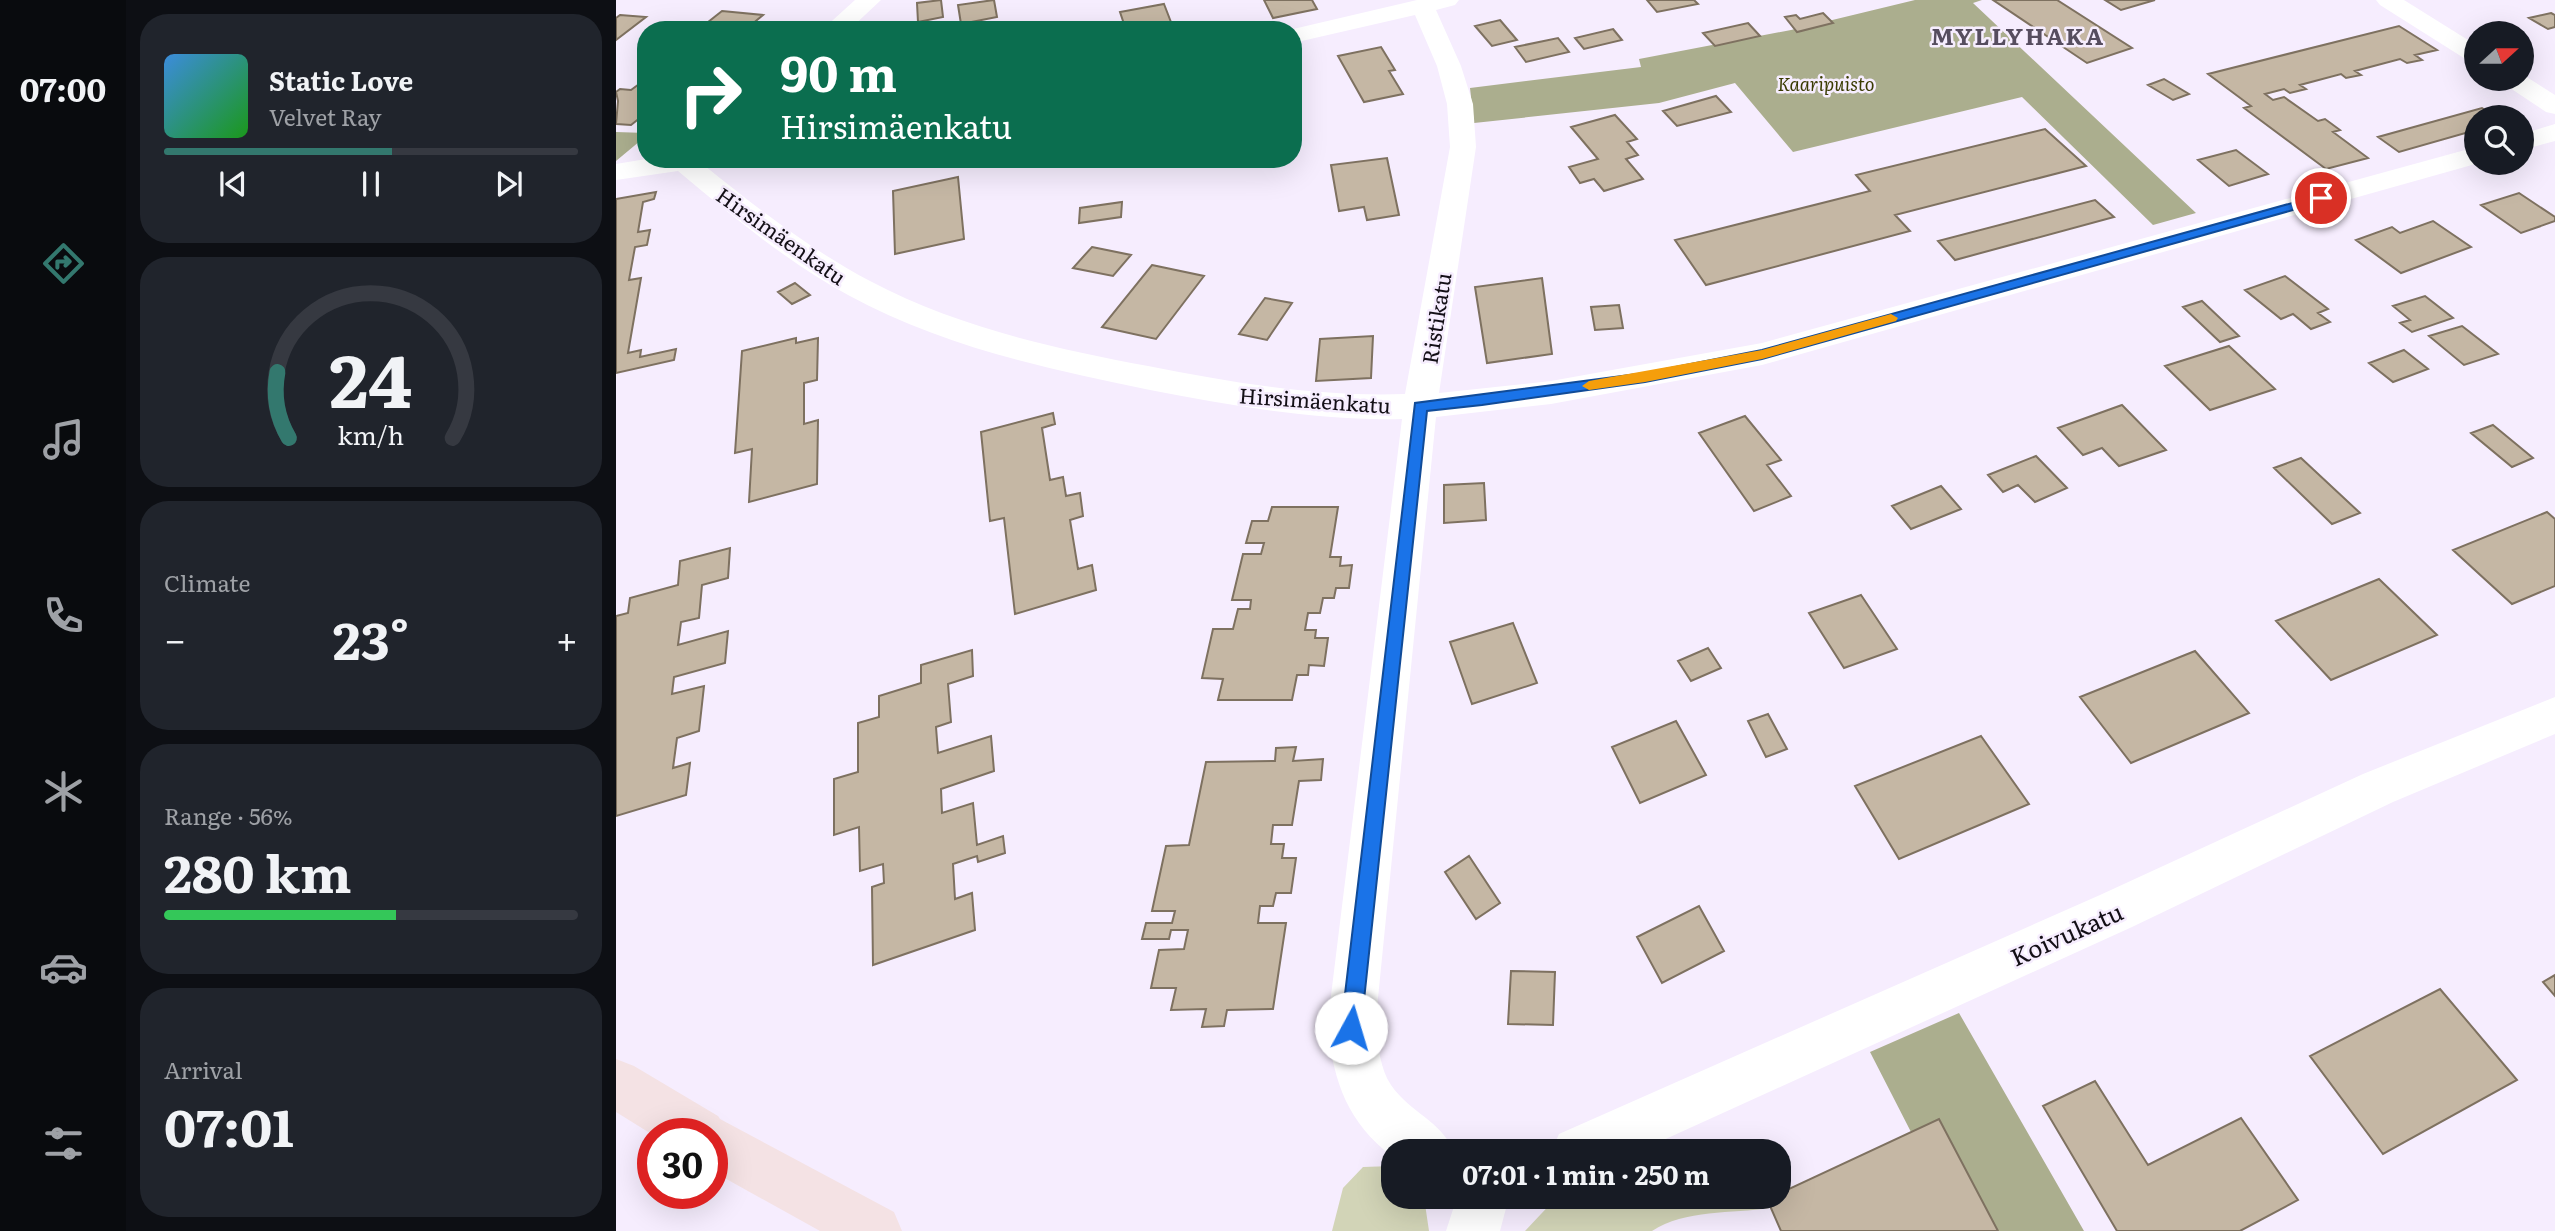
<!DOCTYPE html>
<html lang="en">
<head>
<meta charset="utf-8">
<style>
  :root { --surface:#171b24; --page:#20242c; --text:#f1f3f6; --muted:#9ea1a6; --line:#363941; --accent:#33786e }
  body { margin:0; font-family:Literata,serif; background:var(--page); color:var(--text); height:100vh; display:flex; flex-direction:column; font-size:26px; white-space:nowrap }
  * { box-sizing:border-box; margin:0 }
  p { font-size:23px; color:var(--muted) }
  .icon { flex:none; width:38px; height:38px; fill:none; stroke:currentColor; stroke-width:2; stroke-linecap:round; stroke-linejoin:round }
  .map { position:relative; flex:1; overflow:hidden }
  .details { display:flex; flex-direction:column; gap:14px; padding:14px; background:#0d0f14; width:490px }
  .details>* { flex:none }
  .top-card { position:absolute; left:21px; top:21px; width:665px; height:147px; border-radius:28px; box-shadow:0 7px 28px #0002; background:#0b6e4f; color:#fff; overflow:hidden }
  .needle { width:46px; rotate:69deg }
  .controls { position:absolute; left:1848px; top:21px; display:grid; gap:14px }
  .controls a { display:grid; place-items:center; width:70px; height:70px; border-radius:50%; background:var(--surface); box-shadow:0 7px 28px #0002; font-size:35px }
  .speed { position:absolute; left:21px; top:1118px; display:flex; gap:14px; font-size:35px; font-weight:700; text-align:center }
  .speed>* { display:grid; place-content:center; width:91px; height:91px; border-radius:50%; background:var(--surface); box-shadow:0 7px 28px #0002; line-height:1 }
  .speed .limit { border:10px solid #d22; background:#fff; color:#111 }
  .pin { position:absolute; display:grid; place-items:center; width:60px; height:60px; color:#fff; margin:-30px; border:4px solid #fff; border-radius:50%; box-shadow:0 2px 7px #0007 }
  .me { position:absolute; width:77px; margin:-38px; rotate:6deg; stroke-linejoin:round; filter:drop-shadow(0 0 5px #0008) }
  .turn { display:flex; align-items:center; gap:24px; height:147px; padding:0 28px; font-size:32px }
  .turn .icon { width:91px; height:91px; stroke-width:2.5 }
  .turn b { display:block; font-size:49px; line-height:60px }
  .big { font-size:52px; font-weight:700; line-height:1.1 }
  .details .card { flex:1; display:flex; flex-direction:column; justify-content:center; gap:10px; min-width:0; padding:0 24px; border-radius:28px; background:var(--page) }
  .details .dial { align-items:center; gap:0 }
  .dial svg { height:182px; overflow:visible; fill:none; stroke:var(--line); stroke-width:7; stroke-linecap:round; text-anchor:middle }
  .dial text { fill:var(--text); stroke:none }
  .song { display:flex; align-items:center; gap:21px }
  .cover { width:84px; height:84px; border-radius:10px; background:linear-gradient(135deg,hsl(210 70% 55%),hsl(120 70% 35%)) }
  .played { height:7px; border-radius:4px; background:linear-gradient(90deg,var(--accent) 55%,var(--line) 55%) }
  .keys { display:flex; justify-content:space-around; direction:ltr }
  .heat { display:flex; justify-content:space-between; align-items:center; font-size:38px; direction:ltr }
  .charge { height:10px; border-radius:5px; background:linear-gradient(90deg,#34c759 56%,var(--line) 0) }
  .trip { position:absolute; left:765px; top:1139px; width:410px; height:70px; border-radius:28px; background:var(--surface); box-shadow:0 7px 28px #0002; font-weight:700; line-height:70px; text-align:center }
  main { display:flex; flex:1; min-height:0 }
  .menu { display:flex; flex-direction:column; width:126px; justify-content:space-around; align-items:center; background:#090b0e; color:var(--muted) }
  .menu .icon { width:49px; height:49px }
  .menu .current { color:var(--accent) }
  .menu b { font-size:32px; color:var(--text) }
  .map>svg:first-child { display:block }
  .green { fill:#d2d4b7 }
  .forest { fill:#abae8e }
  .building { fill:#c5b7a4; stroke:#7e7160; stroke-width:2 }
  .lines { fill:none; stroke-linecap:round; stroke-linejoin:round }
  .minor { fill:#fff; fill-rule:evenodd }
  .major { fill:#f4e2e4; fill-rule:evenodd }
  .route { fill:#1a73e8; stroke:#114b97; stroke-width:2 }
  .slow { fill:#f59e0b }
  .labels { text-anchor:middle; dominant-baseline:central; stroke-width:5; stroke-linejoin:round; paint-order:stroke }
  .far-park-label { font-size:18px; font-style:italic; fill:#3a3b02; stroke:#f6edfe }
  .street-label { font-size:21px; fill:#130f16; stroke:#f6edfe }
  .far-district-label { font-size:23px; font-weight:bold; letter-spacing:2px; fill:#564d5f; stroke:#f6edfe }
  .near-street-label { font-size:24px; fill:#130f16; stroke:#f6edfe }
</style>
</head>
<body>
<main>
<nav class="menu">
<b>07:00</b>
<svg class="icon current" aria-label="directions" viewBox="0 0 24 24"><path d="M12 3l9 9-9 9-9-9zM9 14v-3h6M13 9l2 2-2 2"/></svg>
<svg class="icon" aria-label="music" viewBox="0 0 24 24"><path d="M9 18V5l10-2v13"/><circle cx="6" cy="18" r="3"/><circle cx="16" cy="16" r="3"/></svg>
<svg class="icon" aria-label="phone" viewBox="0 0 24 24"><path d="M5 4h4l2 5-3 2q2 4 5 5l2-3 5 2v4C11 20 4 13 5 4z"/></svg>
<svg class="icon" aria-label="climate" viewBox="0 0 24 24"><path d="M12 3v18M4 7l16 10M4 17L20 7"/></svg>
<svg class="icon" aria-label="car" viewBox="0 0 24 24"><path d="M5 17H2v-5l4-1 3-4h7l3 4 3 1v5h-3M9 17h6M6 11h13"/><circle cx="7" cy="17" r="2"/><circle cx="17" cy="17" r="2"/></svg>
<svg class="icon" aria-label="filters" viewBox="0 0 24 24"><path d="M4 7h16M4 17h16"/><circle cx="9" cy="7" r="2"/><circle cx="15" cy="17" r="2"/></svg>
</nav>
<section class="details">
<div class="card">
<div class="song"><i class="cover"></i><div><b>Static Love</b><p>Velvet Ray</p></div></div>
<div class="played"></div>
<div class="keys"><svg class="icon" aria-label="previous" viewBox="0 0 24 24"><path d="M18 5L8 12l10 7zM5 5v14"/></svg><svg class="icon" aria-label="pause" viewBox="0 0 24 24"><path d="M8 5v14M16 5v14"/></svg><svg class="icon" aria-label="next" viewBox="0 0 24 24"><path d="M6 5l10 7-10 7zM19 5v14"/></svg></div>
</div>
<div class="card dial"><svg viewBox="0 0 100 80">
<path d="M14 69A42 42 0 1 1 86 69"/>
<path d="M14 69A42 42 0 0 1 9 40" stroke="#33786e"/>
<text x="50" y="56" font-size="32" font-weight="700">24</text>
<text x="50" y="72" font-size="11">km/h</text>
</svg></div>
<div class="card"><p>Climate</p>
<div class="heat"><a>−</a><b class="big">23°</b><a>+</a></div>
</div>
<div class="card"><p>Range · 56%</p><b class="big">280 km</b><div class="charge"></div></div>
<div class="card"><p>Arrival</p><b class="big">07:01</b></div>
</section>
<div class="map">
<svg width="1939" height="1231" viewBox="0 0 1939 1231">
  <rect width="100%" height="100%" fill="#f6edfe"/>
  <path class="green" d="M 777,1166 L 777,1197 L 804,1197 L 809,1204 L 813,1231 L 716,1231 L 727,1188 L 747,1167 Z
    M 941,1197 L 1150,1197 L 1154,1208 C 1116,1214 1069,1209 1036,1231 L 909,1231 Z"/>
  <path class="forest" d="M 1299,0 L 1366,0 L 1357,3 L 1580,213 L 1537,225 L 1406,97 L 1177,152 L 1119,83 L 1043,103 L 858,123 L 854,88 L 1025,67 L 1023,59 L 1175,30 Z
    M 0,132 L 30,133 L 30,136 L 0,161 Z
    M 1343,1013 L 1468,1231 L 1382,1231 L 1324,1120 L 1295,1132 L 1254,1052 Z"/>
  <path class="building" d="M 325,0 L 327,17 L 302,22 L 301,3 Z
    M 378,0 L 381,17 L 345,24 L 342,5 Z
    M 648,0 L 696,0 L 701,9 L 657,18 Z
    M 1031,0 L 1078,0 L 1082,4 L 1041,12 Z
    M 1377,0 L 1441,0 L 1516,48 L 1471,63 Z
    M 1489,0 L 1539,0 L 1505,10 Z
    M 548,4 L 558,30 L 481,30 L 508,24 L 504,12 Z
    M 106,11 L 147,15 L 129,30 L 82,30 Z
    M 1207,13 L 1217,23 L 1181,32 L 1169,17 L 1180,15 L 1184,19 Z
    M 1935,13 L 1939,15 L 1939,27 L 1932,29 L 1913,18 Z
    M 4,15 L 30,17 L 0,40 L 0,18 Z
    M 884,20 L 901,40 L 876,46 L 859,26 Z
    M 1132,23 L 1144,36 L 1099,46 L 1087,33 Z
    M 1783,26 L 1821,50 L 1799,55 L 1806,60 L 1791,63 L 1784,59 L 1739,71 L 1745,75 L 1730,78 L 1725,74 L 1684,85 L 1690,89 L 1674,93 L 1668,89 L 1649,94 L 1657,100 L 1668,97 L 1702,121 L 1709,119 L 1724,130 L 1717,132 L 1752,158 L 1710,169 L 1628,108 L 1635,106 L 1592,74 Z
    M 997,29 L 1006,40 L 968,49 L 959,38 Z
    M 942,38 L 953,52 L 910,62 L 899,47 Z
    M 765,47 L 779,70 L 773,71 L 787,94 L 748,102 L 722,56 Z
    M 30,79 L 30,113 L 15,125 L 0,124 L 2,101 L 0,92 L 4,89 L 15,90 Z
    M 1548,79 L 1573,94 L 1557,100 L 1532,85 Z
    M 1100,96 L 1115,112 L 1061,126 L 1047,111 Z
    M 1866,108 L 1882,117 L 1860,117 L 1860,130 L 1783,152 L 1762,137 Z
    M 999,115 L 1021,139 L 1011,142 L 1022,155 L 1010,159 L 1027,179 L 988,191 L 978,179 L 964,183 L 953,167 L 982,159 L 955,127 Z
    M 1429,129 L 1470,166 L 1279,215 L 1294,231 L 1090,285 L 1059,240 L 1254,191 L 1240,175 Z
    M 1620,150 L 1652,174 L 1613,186 L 1582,160 Z
    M 771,158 L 783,215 L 751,220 L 748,207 L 723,211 L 715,165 Z
    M 342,177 L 348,239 L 279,254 L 277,191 Z
    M 40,192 L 38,199 L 27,202 L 22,232 L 34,230 L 31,245 L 19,247 L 13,280 L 25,278 L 12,353 L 25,350 L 24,357 L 60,349 L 58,360 L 0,373 L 0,199 Z
    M 1903,193 L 1939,217 L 1939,221 L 1905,233 L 1865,205 Z
    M 1479,200 L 1498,217 L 1339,260 L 1322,241 Z
    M 506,202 L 505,217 L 463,223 L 464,208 Z
    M 1817,221 L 1855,247 L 1785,273 L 1740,240 L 1776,227 L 1784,233 Z
    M 476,247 L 515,255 L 497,276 L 457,268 Z
    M 536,265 L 588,276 L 540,339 L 486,327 Z
    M 1669,276 L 1712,309 L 1702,313 L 1714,322 L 1695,329 L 1677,314 L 1665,319 L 1629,290 Z
    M 926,278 L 936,354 L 871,363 L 859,287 Z
    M 179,283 L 194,295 L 176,304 L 162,292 Z
    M 1809,296 L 1837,318 L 1796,332 L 1784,323 L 1794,320 L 1777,306 Z
    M 649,298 L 676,303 L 651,340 L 623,334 Z
    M 1586,301 L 1623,336 L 1604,342 L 1567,307 Z
    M 1003,305 L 1007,328 L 979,330 L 975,307 Z
    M 1846,326 L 1882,354 L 1848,365 L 1813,336 Z
    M 757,336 L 755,378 L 700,381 L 704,339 Z
    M 180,338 L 180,343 L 202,338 L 201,380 L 188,383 L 188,424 L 202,420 L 201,484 L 133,502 L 136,449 L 119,453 L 126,351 Z
    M 1613,346 L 1659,389 L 1594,410 L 1549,366 Z
    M 1788,350 L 1812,369 L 1777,382 L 1753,363 Z
    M 1506,405 L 1550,450 L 1503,466 L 1486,448 L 1467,455 L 1442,428 Z
    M 437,413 L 439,424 L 426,428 L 434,480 L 447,477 L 450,496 L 464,493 L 467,516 L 454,520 L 462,569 L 476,565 L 480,590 L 399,614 L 388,518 L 374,521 L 365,432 Z
    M 1129,416 L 1165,460 L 1151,465 L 1175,496 L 1138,511 L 1083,433 Z
    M 1877,425 L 1917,458 L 1896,467 L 1855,433 Z
    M 1420,456 L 1451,488 L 1419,502 L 1402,485 L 1387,492 L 1372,475 Z
    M 1685,458 L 1744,513 L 1716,524 L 1658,468 Z
    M 868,483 L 870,520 L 828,523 L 828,485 Z
    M 1325,486 L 1345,509 L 1295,529 L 1276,506 Z
    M 656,507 L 722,507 L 714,557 L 725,557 L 724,566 L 736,565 L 733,588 L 720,588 L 718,598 L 707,598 L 704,613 L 692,613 L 689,630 L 700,630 L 699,638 L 712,638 L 708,666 L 693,665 L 692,675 L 681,675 L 676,700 L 602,700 L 607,679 L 586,678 L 597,629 L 617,629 L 622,609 L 634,609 L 635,600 L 616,600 L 627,554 L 645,554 L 648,543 L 630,543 L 636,521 L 652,521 Z
    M 1931,512 L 1939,519 L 1939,586 L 1896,604 L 1837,550 Z
    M 114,548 L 112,578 L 86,585 L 83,618 L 65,622 L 62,645 L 112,631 L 109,663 L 58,677 L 56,694 L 88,686 L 83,731 L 61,738 L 57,768 L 74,763 L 70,795 L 0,816 L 0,616 L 12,613 L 14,598 L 62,585 L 64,561 Z
    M 1763,579 L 1821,635 L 1715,680 L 1660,621 Z
    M 1245,595 L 1281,649 L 1228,668 L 1193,613 Z
    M 897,623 L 921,683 L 856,704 L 834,642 Z
    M 1092,648 L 1105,668 L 1075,681 L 1062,661 Z
    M 356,650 L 357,676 L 332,684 L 335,722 L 320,727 L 322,753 L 375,736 L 378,771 L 325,789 L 326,813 L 357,803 L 361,845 L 387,836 L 389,853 L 362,862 L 361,856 L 337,864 L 339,899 L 356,893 L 359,930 L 257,965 L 256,887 L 268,883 L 267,864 L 244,871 L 243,827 L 218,835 L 218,779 L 242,772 L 242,723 L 263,717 L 263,696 L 305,683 L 305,665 Z
    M 1579,651 L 1633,713 L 1515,763 L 1464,697 Z
    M 1152,714 L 1171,749 L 1150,757 L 1132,721 Z
    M 1060,721 L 1090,775 L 1024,803 L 996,747 Z
    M 1365,736 L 1413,804 L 1283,859 L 1239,786 Z
    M 680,747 L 677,761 L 707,759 L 705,780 L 683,781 L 676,825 L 657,825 L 655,844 L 668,844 L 666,858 L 680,858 L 675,893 L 660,893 L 657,906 L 644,906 L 642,923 L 670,923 L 657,1009 L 611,1010 L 608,1026 L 586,1027 L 590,1009 L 555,1010 L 560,988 L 535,988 L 543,950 L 568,949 L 572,930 L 555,930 L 553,939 L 526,939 L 530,923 L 556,923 L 559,911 L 536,911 L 550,846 L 573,845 L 590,762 L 659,761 L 660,748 Z
    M 853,856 L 884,903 L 860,919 L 829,872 Z
    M 1083,906 L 1108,951 L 1046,983 L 1021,937 Z
    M 895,971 L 939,972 L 937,1025 L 892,1024 Z
    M 1939,975 L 1939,996 L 1927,982 Z
    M 1824,989 L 1901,1080 L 1767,1154 L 1694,1056 Z
    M 1479,1081 L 1532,1165 L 1625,1118 L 1682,1200 L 1624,1231 L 1501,1231 L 1427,1106 Z
    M 1323,1119 L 1382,1231 L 1165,1231 L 1151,1199 L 1162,1197 L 1162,1194 Z"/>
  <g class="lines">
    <path class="minor" d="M 239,0 L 265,0 L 233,30 L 206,30 Z
      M 801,0 L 843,0 L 839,5 L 820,10 L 845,66 L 857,104 L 860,147 L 823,393 L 935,381 L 1146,343 L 1860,147 L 1860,163 L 1863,163 L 1146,365 L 935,404 L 820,417 L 759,1028 C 763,1047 764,1069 775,1085 C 795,1114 824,1119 838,1152 L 777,1152 L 777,1157 C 731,1122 719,1084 711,1028 L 786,419 C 701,421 617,406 534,390 C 431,369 325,346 232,295 C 170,261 116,216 62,171 L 0,180 L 0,164 L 30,159 L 97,159 L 89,166 C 141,208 195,250 254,281 C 341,327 436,348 532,366 C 617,383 703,397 789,394 L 834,147 L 831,104 L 821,66 L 799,15 L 677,43 L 677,30 L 673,30 Z
      M 1760,0 L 1788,0 L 1860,45 L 1860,62 L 1851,60 L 1764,5 Z
      M 1906,74 L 1939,95 L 1939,114 L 1930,112 L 1888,84 L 1884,79 L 1906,79 Z
      M 1939,124 L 1939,141 L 1906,150 L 1906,134 Z
      M 1939,697 L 1939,734 L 1777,802 L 1516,927 L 1021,1152 L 935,1152 L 943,1134 L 1484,895 L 1747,774 Z
      M 841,1197 L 893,1197 L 884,1231 L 830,1231 Z"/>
    <path class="major" d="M 0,1059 L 18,1066 L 102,1116 L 104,1119 L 278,1212 L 286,1231 L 204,1231 L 96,1171 L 96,1134 L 37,1135 L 0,1112 Z"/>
  </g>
  <path class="route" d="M 1705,195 L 1711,198 L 1709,201 L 1146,359 L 1029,382 L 866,405 L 811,411 L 745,1028 L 742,1035 L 735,1038 L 728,1035 L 725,1028 L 799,403 L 1029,373 L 1146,350 Z"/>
  <path class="slow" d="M 1275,314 L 1282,318 L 1280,321 L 1146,359 L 1029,382 L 973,390 L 966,386 L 973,381 L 1146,350 Z"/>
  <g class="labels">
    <g class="far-park-label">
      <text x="1210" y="83">Kaaripuisto</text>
    </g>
    <g class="street-label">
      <text transform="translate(166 235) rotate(35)">Hirsimäenkatu</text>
      <text transform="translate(819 318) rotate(-81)">Ristikatu</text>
      <text transform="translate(699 399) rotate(4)">Hirsimäenkatu</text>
    </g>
    <g class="far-district-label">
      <text x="1402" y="35">MYLLYHAKA</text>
    </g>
    <g class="near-street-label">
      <text transform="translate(1450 933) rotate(-24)">Koivukatu</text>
    </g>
  </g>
</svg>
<div class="controls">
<a><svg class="needle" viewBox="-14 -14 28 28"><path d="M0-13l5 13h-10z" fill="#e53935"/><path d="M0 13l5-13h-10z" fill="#9ea1a6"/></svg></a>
<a><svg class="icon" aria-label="search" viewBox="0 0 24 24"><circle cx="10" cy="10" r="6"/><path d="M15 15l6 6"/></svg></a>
</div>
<div class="speed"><div class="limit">30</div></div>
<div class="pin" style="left:1705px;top:198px;background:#d93025"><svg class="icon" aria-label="arrive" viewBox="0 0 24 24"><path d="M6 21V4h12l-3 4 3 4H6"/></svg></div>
<svg class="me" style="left:735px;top:1028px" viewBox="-20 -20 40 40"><circle r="19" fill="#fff"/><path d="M0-13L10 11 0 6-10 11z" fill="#1a73e8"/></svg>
<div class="trip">07:01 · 1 min · 250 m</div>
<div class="top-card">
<div class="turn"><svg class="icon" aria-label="right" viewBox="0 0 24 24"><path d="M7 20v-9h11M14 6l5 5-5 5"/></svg><div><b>90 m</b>Hirsimäenkatu</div></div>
</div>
</div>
</main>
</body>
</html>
